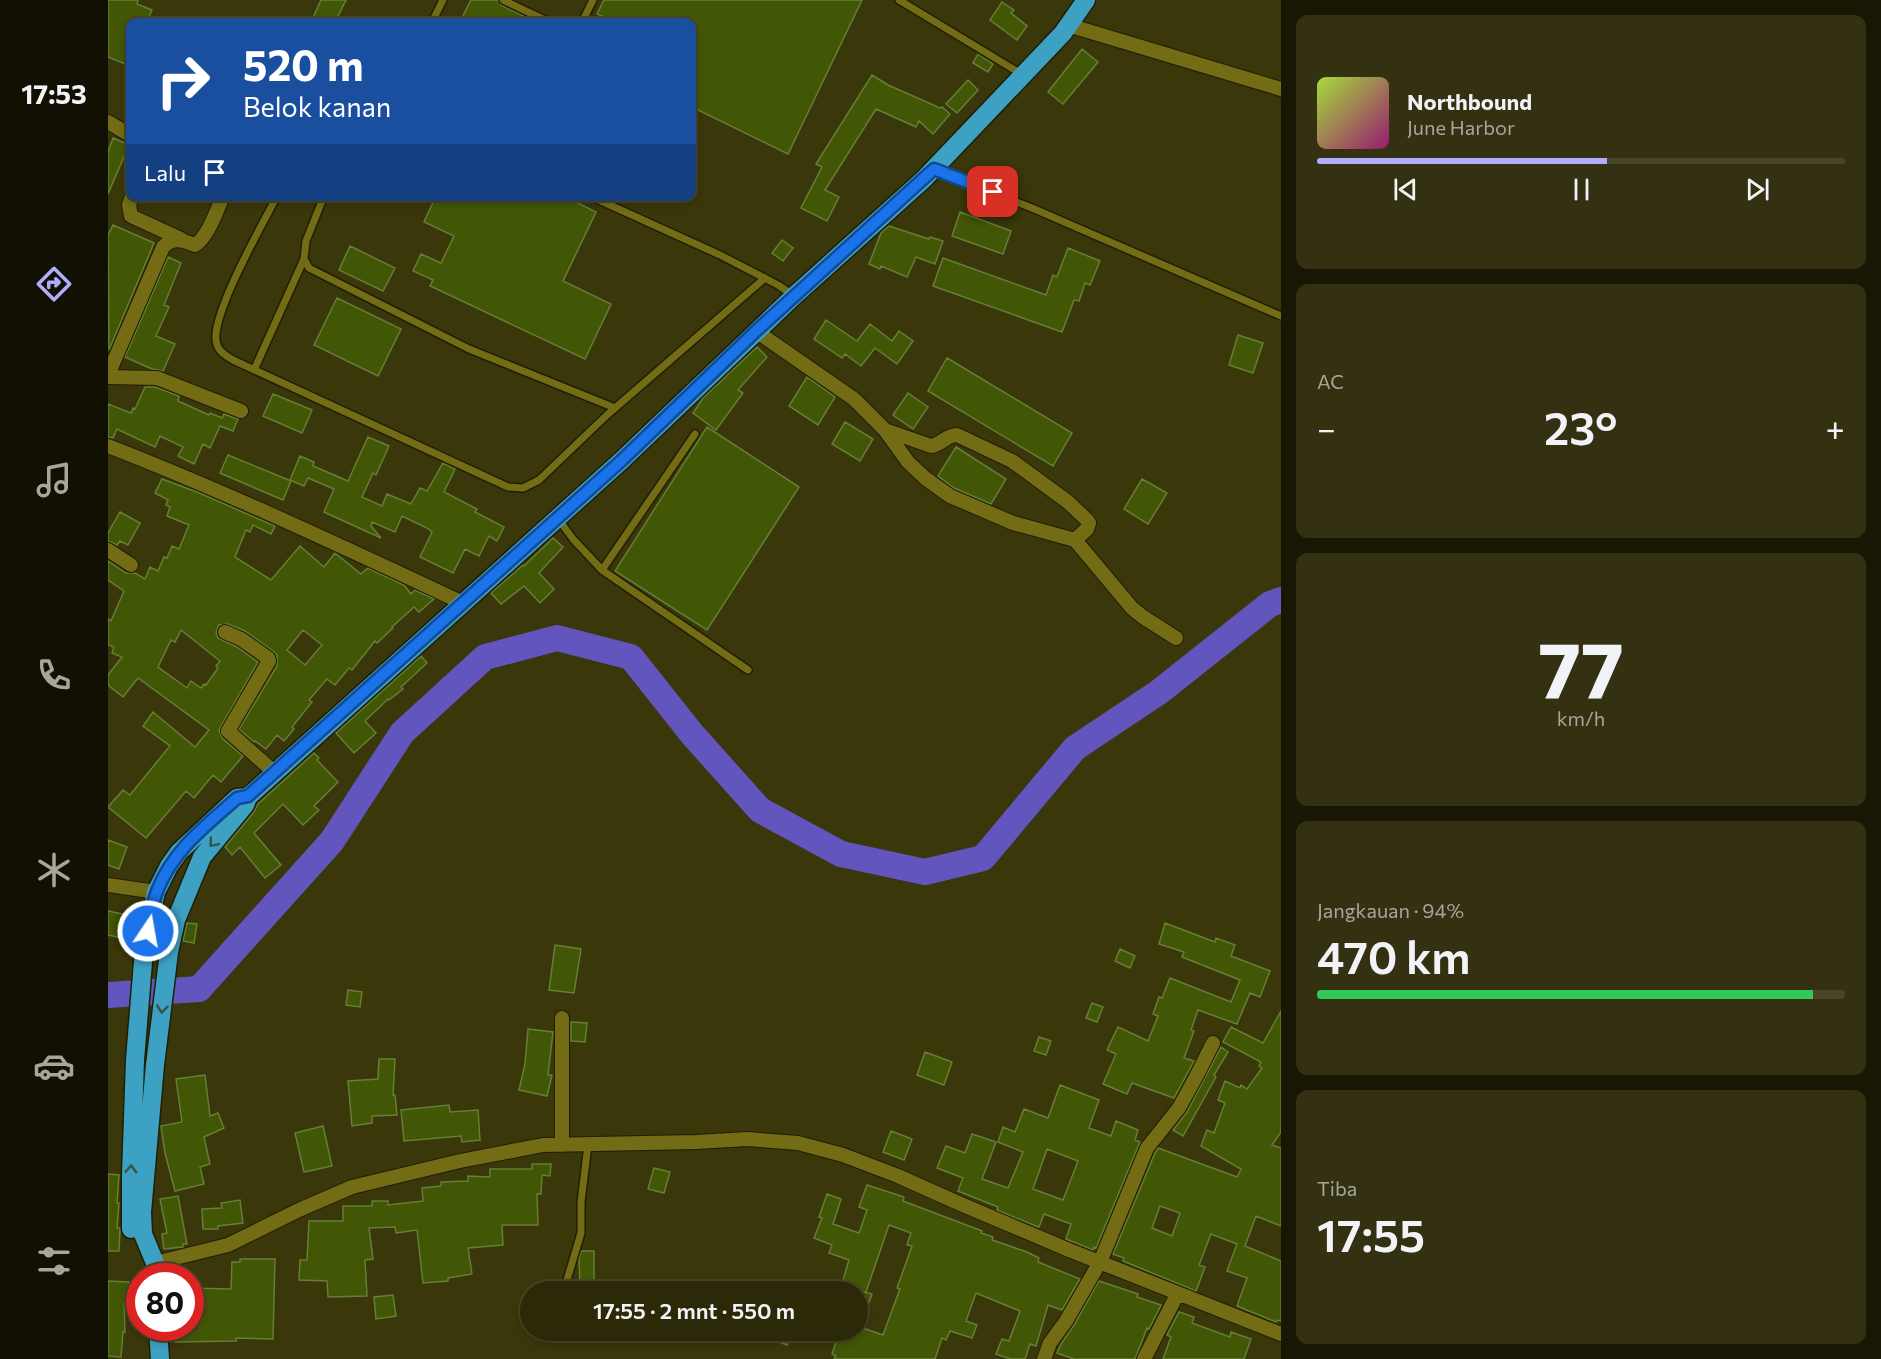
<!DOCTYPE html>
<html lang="id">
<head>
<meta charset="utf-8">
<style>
  :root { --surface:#2c2908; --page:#343112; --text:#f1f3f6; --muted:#a6a69c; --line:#484529; --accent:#b0aefa }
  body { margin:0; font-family:Commissioner,sans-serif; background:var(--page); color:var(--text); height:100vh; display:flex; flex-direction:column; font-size:22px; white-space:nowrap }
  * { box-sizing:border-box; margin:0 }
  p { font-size:20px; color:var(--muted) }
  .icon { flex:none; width:33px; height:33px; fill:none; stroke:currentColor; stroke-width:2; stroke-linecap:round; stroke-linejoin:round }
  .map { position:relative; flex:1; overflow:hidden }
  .panel { display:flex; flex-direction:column; gap:15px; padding:15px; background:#181704; width:600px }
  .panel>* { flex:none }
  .top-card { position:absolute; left:18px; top:18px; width:570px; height:183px; border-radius:12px; box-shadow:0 3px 9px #0003,0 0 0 2px var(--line); background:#1a4fa0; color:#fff; overflow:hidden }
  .speed { position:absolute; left:18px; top:1263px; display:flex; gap:12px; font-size:30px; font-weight:700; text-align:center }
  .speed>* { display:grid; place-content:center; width:78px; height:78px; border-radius:50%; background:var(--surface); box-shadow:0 3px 9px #0003,0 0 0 2px var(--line); line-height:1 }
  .speed .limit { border:9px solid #d22; background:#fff; color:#111 }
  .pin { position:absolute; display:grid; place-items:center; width:51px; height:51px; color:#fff; margin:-26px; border-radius:12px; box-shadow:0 3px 9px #0006 }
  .me { position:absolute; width:66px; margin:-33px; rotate:12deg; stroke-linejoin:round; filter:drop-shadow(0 0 4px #0008) }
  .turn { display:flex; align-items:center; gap:21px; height:126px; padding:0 18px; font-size:27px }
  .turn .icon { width:78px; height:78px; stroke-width:2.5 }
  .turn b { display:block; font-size:42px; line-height:51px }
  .then { display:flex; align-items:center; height:57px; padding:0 18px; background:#0003; gap:12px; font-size:22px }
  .big { font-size:45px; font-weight:600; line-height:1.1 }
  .panel .widget { flex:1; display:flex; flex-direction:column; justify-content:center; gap:9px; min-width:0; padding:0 21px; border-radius:12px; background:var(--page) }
  .panel .dial { align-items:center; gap:0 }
  .dial b { font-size:78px; line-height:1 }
  .song { display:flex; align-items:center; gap:18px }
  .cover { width:72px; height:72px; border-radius:9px; background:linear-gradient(135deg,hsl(80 70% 55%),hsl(320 70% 35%)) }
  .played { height:6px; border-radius:3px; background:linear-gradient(90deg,var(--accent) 55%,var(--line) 55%) }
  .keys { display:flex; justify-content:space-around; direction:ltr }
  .heat { display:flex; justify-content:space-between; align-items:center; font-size:33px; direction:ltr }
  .charge { height:9px; border-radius:4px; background:linear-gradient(90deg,#34c759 94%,var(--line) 0) }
  .trip { position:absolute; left:412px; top:1281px; width:348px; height:60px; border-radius:30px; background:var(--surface); box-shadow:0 3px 9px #0003,0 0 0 2px var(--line); font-weight:600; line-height:60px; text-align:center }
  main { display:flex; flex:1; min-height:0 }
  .menu { display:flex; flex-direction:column; width:108px; justify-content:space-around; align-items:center; background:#121003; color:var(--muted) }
  .menu .icon { width:42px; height:42px }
  .menu .current { color:var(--accent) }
  .menu b { font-size:27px; color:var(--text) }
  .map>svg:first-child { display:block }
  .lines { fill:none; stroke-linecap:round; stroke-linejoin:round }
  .river { stroke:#6255be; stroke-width:26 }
  .building { fill:#415706; stroke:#667e36; stroke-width:1.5; fill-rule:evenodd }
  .lane-casing { stroke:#201e05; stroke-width:10 }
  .street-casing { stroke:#201e05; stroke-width:16 }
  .highway-casing { stroke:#201e05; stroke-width:21 }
  .lane { stroke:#736c15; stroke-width:7 }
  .street { stroke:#736c15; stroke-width:14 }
  .highway { stroke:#3da1c4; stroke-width:18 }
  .oneway { stroke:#355645 }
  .route-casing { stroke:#114b97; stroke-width:15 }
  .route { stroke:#1a73e8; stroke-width:10 }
</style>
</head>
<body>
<main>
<nav class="menu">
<b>17:53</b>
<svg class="icon current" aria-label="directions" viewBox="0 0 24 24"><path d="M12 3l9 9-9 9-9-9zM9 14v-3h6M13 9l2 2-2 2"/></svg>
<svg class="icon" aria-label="music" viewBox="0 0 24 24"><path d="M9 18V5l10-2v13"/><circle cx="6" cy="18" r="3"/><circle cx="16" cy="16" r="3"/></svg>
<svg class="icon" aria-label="phone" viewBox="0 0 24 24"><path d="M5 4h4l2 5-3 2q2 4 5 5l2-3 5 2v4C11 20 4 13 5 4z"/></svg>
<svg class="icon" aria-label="climate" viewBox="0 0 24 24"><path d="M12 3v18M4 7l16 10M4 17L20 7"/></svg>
<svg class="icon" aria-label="car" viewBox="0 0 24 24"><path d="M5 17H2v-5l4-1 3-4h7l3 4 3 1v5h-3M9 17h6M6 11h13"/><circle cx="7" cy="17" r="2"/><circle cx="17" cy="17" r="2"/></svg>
<svg class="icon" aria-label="filters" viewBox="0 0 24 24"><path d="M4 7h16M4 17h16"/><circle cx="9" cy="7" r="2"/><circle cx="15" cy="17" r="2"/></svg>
</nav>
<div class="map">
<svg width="1173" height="1359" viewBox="0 0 1173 1359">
  <rect width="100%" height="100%" fill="#3a370b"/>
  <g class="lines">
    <path class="river" d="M 0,995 L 91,989 L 224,841 L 294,733 L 377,657 L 449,638 L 523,657 L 584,734 L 652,810 L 733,854 L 817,872 L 875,858 L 967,748 L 1051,692 L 1162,604 L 1173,600"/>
  </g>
  <path class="building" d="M 0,0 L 30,0 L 29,4 L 44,10 L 39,22 L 22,22 L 22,66 L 0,57 Z
    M 213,0 L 238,0 L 227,22 L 203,22 Z
    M 363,0 L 389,0 L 393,5 L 428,22 L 352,22 Z
    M 496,0 L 754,0 L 680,154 L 584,107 L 584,22 L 507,22 L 489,14 Z
    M 894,2 L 906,10 L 903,13 L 919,26 L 909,40 L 882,20 Z
    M 974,49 L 990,62 L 955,104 L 940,92 Z
    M 870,54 L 885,64 L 880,72 L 865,63 Z
    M 764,75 L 780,85 L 832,108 L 834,107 L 842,114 L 825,134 L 811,121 L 808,127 L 768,109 L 717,190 L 731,197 L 719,221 L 693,208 L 714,167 L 708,164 Z
    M 860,80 L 870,90 L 849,113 L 838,104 Z
    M 5,138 L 21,145 L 0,194 L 0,152 Z
    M 328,196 L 456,196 L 488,212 L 455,281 L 503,304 L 477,359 L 322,286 L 325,280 L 305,271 L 313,254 L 333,263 L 346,236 L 316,222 Z
    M 852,212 L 903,231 L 895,254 L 844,236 Z
    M 5,225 L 46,243 L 1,350 L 0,235 Z
    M 781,226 L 821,239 L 822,237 L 835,241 L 827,264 L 808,257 L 799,277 L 773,266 L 772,269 L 761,264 L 773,233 Z
    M 674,240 L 685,248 L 675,261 L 664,253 Z
    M 242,246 L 287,268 L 275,291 L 231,270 Z
    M 960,248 L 992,261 L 982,285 L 977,283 L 971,301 L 966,300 L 954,332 L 825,286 L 835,258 L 938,295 L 945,275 L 949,277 Z
    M 60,257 L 73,263 L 56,305 L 61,307 L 48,336 L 67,344 L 55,371 L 44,369 L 17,357 Z
    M 229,298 L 293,329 L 270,376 L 206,345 Z
    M 718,320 L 749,341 L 762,324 L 784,341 L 791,331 L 805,341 L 789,364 L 767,348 L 753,366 L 737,354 L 734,358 L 706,339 Z
    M 1130,335 L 1155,343 L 1145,373 L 1121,365 Z
    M 649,347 L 659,357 L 630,390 L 635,393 L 608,430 L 585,413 L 595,398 Z
    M 839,358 L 964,433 L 945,466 L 820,391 Z
    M 699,377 L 727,397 L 710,425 L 681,406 Z
    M 37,387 L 47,387 L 71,396 L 70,401 L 101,415 L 102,413 L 114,418 L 116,414 L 130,419 L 125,431 L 112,426 L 102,448 L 95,444 L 86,464 L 70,456 L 75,447 L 52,436 L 47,447 L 9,429 L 5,438 L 0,437 L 0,404 L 23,413 L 25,408 L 27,409 Z
    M 800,393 L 820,407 L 805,429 L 785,415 Z
    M 165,394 L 204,410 L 194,433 L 155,416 Z
    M 737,422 L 765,439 L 752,461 L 724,444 Z
    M 599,427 L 691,487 L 599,630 L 507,571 Z
    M 260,437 L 281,446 L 268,475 L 265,473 L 254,497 L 274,506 L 279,494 L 303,504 L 312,488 L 319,491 L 335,463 L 347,469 L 336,492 L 369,509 L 367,512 L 396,527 L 389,541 L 381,536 L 371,556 L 357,549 L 345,573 L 312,557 L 324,532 L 321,529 L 294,516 L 287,532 L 264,522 L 263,526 L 273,538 L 216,512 L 226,489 L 200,478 L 196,486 L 182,480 L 192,456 L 206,462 L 205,466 L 240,481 Z
    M 848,447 L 898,479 L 883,504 L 846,488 L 830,476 Z
    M 120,455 L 183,481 L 175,500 L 112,473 Z
    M 54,479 L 89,492 L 167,526 L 163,534 L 145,525 L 142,532 L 138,530 L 127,557 L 163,580 L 192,546 L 216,567 L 227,553 L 253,574 L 260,568 L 296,585 L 303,594 L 307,590 L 326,599 L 311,612 L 306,607 L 284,627 L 285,628 L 269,643 L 267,641 L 244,670 L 241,668 L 227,685 L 219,679 L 201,700 L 204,702 L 184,727 L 186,729 L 176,741 L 169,735 L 158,749 L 147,741 L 146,742 L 131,729 L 169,666 L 169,655 L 165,651 L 137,631 L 120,624 L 111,625 L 108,632 L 110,638 L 129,647 L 150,662 L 111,730 L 114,738 L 135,756 L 113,782 L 105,775 L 86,798 L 78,791 L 38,838 L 0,807 L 15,790 L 22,795 L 62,746 L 35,726 L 45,712 L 87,747 L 101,730 L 30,678 L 15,697 L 0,685 L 0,675 L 14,657 L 4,653 L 6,647 L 0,645 L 0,619 L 3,621 L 16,591 L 0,580 L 0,561 L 18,573 L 27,573 L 37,579 L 42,567 L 50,571 L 56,557 L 59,558 L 64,546 L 71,549 L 81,525 L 59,516 L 62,507 L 58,505 L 60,500 L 47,493 ZM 73,630 L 112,661 L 108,666 L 110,668 L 98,685 L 96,684 L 93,688 L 83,681 L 79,688 L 50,667 L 63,640 L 67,642 ZM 195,630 L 214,645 L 197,665 L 179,650 Z
    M 1034,479 L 1059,493 L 1040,524 L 1016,509 Z
    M 12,512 L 32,523 L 20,545 L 12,541 L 9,545 L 0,541 L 0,533 Z
    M 445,538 L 455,547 L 431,573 L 446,589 L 432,603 L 416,586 L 393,604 L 383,593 L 415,565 L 416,566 Z
    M 313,656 L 319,663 L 293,687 L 295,689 L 281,700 L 280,699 L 257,721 L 268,733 L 246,753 L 228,733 Z
    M 206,753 L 211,758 L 209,760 L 230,782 L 206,806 L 211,810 L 195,825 L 175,804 L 146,833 L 173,865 L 157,878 L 132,847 L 124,855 L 117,847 L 146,812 L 150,804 Z
    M 0,840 L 19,847 L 11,869 L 0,865 Z
    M 0,911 L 15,914 L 10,937 L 0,935 Z
    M 79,923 L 89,924 L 86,943 L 75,941 Z
    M 1057,923 L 1107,942 L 1108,938 L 1127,945 L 1123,956 L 1162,971 L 1152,997 L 1142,993 L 1129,1024 L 1090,1010 L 1083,1030 L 1086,1031 L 1076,1058 L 1086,1061 L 1066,1098 L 1024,1083 L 1019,1094 L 995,1084 L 1008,1054 L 999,1050 L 1010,1027 L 1040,1041 L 1050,1016 L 1045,1014 L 1051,997 L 1054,998 L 1062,978 L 1123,1002 L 1132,980 L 1074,957 L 1076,952 L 1051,944 Z
    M 447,945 L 473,949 L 466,993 L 441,990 Z
    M 1012,949 L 1027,956 L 1022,968 L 1007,961 Z
    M 240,990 L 254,992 L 252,1007 L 238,1005 Z
    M 984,1003 L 995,1007 L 989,1022 L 978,1018 Z
    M 1173,1011 L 1173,1132 L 1164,1145 L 1173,1148 L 1173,1226 L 1148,1216 L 1137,1246 L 1173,1261 L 1173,1321 L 1169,1320 L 1168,1322 L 1129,1306 L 1139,1278 L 1119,1271 L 1129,1244 L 1103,1234 L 1091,1265 L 1097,1267 L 1088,1291 L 1015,1261 L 1016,1258 L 1005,1254 L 1047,1153 L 1050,1148 L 1129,1177 L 1133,1169 L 1093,1146 L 1099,1130 L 1106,1133 L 1117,1103 L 1110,1100 L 1117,1081 L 1132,1088 L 1133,1085 L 1139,1089 L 1154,1068 L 1151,1066 L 1153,1062 L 1115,1042 L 1123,1027 L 1155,1043 ZM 1052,1206 L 1072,1213 L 1064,1236 L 1044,1228 Z
    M 463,1022 L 479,1023 L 477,1042 L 463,1041 Z
    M 420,1029 L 445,1032 L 440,1075 L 444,1075 L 439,1096 L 411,1090 L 417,1064 Z
    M 931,1037 L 943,1041 L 938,1055 L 926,1051 Z
    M 1113,1047 L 1120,1052 L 1106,1075 L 1108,1077 L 1075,1136 L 1065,1130 L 1079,1112 Z
    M 817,1052 L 844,1062 L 836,1085 L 809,1075 Z
    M 271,1059 L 287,1059 L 285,1095 L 287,1095 L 289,1115 L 264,1116 L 264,1123 L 244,1126 L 240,1081 L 270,1079 Z
    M 97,1075 L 102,1116 L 110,1113 L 116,1128 L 96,1137 L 102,1164 L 92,1167 L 96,1184 L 67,1191 L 57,1153 L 53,1126 L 74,1122 L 68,1079 Z
    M 952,1085 L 991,1100 L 981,1128 L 1003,1136 L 1008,1121 L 1030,1130 L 1027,1140 L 1032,1142 L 988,1248 L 986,1247 L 985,1250 L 958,1239 L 963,1224 L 936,1214 L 931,1227 L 930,1227 L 889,1210 L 890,1207 L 850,1191 L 855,1178 L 829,1168 L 838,1146 L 857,1153 L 864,1134 L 888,1142 L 874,1179 L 900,1188 L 915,1152 L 890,1142 L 895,1127 L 907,1132 L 916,1109 L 940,1118 ZM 939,1149 L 970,1161 L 955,1200 L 925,1189 Z
    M 341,1105 L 342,1112 L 370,1110 L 372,1140 L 354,1142 L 353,1136 L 296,1141 L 293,1110 Z
    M 215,1126 L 224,1166 L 196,1172 L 187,1133 Z
    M 783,1131 L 804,1139 L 796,1160 L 775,1152 Z
    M 424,1164 L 443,1164 L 442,1176 L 434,1175 L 433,1194 L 429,1194 L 430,1225 L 394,1225 L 395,1245 L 360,1248 L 364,1274 L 340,1278 L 340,1281 L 315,1283 L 309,1230 L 288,1233 L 287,1227 L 261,1228 L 265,1259 L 257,1260 L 259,1296 L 220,1297 L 219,1281 L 191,1280 L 192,1260 L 199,1260 L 201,1221 L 235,1221 L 235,1206 L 264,1206 L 264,1201 L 280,1201 L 280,1205 L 315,1201 L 314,1188 L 333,1186 L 333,1182 L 360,1181 L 360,1176 L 382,1177 L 382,1169 L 424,1169 Z
    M 546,1168 L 562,1172 L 556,1193 L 540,1189 Z
    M 0,1174 L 11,1175 L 9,1203 L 11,1203 L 9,1228 L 12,1228 L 12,1230 L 11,1251 L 0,1251 Z
    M 759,1185 L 796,1197 L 795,1201 L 874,1231 L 873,1233 L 885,1237 L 884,1240 L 919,1252 L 931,1258 L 930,1262 L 972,1279 L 954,1310 L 940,1305 L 928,1346 L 922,1344 L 917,1359 L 903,1359 L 888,1354 L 894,1339 L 901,1341 L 912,1311 L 868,1293 L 858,1321 L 869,1325 L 864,1338 L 842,1331 L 838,1340 L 834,1338 L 827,1359 L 726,1359 L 728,1356 L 724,1354 L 732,1330 L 750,1335 L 750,1292 L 737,1292 L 740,1282 L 735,1280 L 741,1260 L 721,1253 L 724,1245 L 706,1238 L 714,1218 L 711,1217 L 719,1194 L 733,1199 L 725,1224 L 751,1233 L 759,1210 L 751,1207 ZM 781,1225 L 803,1233 L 799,1245 L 804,1246 L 789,1288 L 792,1289 L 775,1335 L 752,1327 L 764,1294 L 756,1292 L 758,1292 Z
    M 70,1196 L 79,1244 L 75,1244 L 75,1247 L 56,1249 L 54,1234 L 59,1233 L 52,1199 Z
    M 132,1200 L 135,1223 L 110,1226 L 110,1229 L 95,1229 L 94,1209 L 114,1208 L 113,1203 Z
    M 473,1251 L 486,1251 L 486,1286 L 472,1286 L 471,1258 Z
    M 132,1259 L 167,1259 L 165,1339 L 128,1338 L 128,1341 L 67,1342 L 67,1328 L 82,1328 L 82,1288 L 123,1289 L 124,1262 L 132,1262 Z
    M 0,1281 L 21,1282 L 19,1303 L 16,1303 L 17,1332 L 15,1332 L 13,1357 L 0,1356 Z
    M 991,1281 L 1030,1294 L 1029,1297 L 1053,1305 L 1041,1329 L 1039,1328 L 1027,1359 L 966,1359 L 949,1353 L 953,1344 L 966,1325 Z
    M 285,1295 L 288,1316 L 268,1319 L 266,1297 Z
    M 1071,1312 L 1086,1317 L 1084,1323 L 1122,1337 L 1123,1332 L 1143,1339 L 1136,1359 L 1055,1359 L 1063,1337 L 1059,1335 Z
    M 645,1330 L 684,1330 L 679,1345 L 644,1332 Z"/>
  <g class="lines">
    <g class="lane-casing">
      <path id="lane" d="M 395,0 L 441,22
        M 791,0 L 915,75
        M 324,22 L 335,0
        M 474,22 L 485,0
        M 828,170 L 924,208 L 1173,316
        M 169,196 C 154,225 105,311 108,340 C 109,351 117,355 125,360 L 400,487 L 415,488 L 431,480 L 499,415 L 657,278
        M 216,196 L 198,241 L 196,259 L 201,268 L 361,349 L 507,408
        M 482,196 L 612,255 L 670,285 L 685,295
        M 146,370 L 196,259
        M 451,520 L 465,539 L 494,570 L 640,670
        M 494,570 L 587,434
        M 456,1290 L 473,1233 L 473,1202 L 480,1145"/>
    </g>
    <g class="street-casing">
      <path id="street" d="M 960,25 L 1173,89
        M 0,122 L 22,135
        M 24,196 L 21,205 L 23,216 L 73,239
        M 648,331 L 746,399 L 777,430 L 800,462 L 817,478 L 842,496 L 905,523 L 967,540 L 1024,608 L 1035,617 L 1068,638
        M 0,375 L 55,247 C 65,237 74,240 87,245 C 100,237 109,210 115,196
        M 0,377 L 49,378 L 133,411
        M 777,430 L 823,446 C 833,445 838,435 849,435 L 904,461 L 960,502 L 979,520 L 981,523 L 979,529 L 967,540
        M 0,446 C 121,493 237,548 355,603
        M 0,550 L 23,565
        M 117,632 L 133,639 L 160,658 L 161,661 L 120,731 L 167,773
        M 0,885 L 48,892
        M 454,1018 L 454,1145
        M 47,1263 L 120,1245 L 193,1209 L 244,1187 L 352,1161 L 435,1145 L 588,1142 L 639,1139 L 690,1143 L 735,1155 L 790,1176 L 848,1202 L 961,1250 L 1173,1334
        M 936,1359 L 942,1343 L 958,1321 L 992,1262 L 1039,1148 L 1071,1108 L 1089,1075 L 1105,1043
        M 1036,1359 L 1070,1293"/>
    </g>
    <g class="highway-casing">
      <path id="highway" d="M 23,1229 L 23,1175 L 27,1060 L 36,950 L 48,892 L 61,866 L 71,852 L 129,798 L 140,797
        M 48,1276 L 47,1263 L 35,1234 L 34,1212 L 47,1065 L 61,952 L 68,920 L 94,857 L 137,805 L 140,797 L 513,461 L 686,296 L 816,179 L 955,33 L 978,0
        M 50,1328 L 52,1359"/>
    </g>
    <use href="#lane" class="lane"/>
    <use href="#street" class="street"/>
    <use href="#highway" class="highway"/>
  </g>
  <defs><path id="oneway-chevron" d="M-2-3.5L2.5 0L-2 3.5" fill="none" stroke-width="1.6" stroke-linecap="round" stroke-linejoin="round" transform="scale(1.5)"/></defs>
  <g class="oneway">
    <use href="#oneway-chevron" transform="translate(105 843) rotate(130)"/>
    <use href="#oneway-chevron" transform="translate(54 1009) rotate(97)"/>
    <use href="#oneway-chevron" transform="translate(23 1169) rotate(-88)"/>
  </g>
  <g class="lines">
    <g class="route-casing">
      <path id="route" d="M 40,931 C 43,917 44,902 50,889 C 66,849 98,826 129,798 L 140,796 L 513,461 L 648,331 L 826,169 L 885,192"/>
    </g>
    <use href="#route" class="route"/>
  </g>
</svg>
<div class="speed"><div class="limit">80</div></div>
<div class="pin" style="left:885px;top:192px;background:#d93025"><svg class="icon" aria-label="arrive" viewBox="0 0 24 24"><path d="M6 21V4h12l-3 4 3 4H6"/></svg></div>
<svg class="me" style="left:40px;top:931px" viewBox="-20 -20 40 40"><circle r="17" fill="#1a73e8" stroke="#fff" stroke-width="3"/><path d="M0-11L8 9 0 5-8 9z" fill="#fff"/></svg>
<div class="trip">17:55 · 2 mnt · 550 m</div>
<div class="top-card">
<div class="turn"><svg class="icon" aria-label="right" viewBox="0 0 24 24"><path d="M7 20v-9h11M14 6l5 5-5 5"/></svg><div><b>520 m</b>Belok kanan</div></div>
<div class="then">Lalu<svg class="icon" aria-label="arrive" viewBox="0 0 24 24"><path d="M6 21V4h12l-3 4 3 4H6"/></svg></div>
</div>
</div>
<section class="panel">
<div class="widget">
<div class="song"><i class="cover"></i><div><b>Northbound</b><p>June Harbor</p></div></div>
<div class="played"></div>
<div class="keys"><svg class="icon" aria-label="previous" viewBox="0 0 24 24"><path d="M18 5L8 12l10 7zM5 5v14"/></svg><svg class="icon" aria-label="pause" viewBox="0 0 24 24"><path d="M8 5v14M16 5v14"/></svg><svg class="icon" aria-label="next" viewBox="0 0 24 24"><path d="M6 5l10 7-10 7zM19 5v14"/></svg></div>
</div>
<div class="widget"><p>AC</p>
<div class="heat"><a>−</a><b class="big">23°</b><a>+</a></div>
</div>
<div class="widget dial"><b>77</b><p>km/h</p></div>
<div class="widget"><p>Jangkauan · 94%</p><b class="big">470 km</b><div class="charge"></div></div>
<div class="widget"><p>Tiba</p><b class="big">17:55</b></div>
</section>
</main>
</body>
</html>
